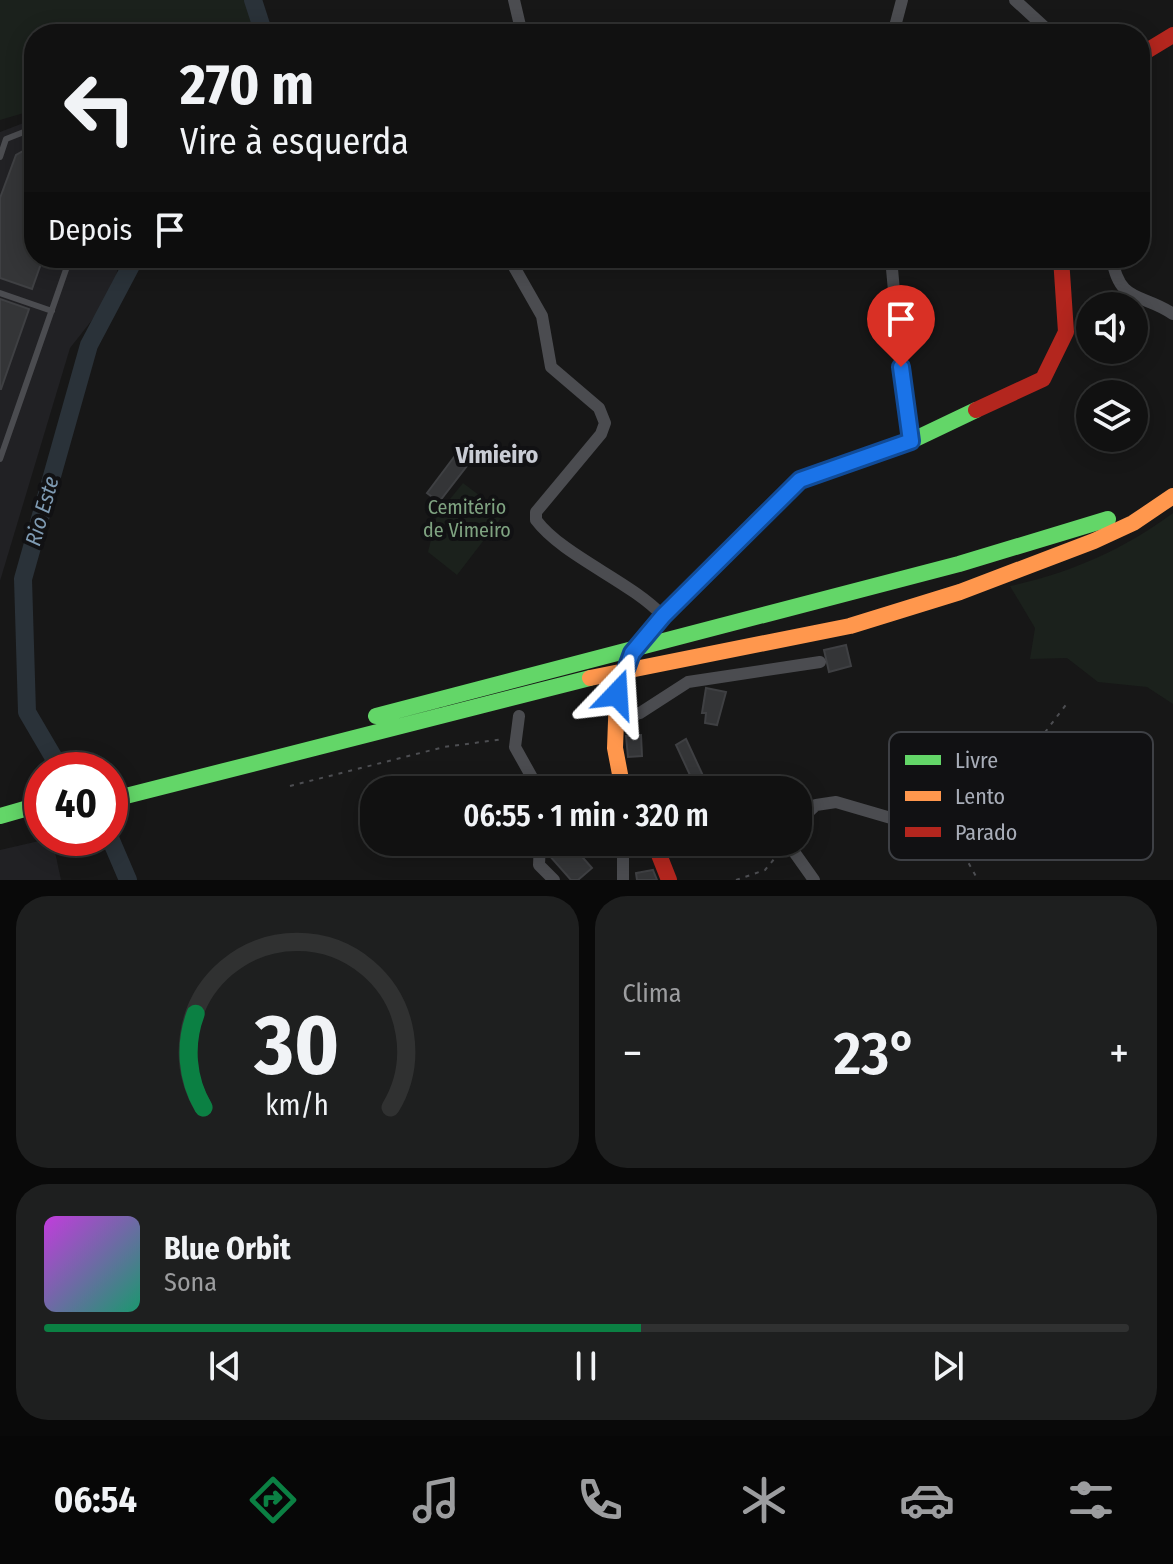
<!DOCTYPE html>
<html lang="pt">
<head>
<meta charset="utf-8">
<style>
  :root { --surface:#111; --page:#1e1f1f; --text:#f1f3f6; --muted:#9c9d9f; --line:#303131; --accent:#0b8043 }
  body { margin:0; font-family:"Fira Sans Condensed",sans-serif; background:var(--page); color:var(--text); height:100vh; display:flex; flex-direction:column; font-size:30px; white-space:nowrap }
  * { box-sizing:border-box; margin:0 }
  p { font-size:26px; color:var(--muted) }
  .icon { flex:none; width:44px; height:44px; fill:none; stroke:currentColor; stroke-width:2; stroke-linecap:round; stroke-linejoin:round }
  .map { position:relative; height:880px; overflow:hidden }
  .sheet { display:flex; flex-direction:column; gap:16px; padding:16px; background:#090909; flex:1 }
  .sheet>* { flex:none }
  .banner { position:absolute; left:24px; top:24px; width:1126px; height:244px; border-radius:32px; box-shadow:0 4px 20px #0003,0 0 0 2px var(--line); background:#111; color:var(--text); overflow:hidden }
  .tools { position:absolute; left:1076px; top:292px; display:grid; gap:16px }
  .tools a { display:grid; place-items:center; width:72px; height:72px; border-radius:50%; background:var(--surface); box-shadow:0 4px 20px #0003,0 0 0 2px var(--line); font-size:40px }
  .speed { position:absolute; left:24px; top:752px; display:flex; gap:16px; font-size:40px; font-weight:700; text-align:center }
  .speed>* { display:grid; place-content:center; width:104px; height:104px; border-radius:50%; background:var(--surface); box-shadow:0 4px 20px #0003,0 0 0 2px var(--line); line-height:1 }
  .speed .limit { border:12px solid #d22; background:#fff; color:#111 }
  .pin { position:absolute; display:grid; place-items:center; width:68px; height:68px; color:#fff; margin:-82px -34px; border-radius:50% 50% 50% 0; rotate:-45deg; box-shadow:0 0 8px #0007 }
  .pin .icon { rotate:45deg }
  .me { position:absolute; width:88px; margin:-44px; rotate:20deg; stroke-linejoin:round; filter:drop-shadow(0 0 6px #0008) }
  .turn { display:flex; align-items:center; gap:28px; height:168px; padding:0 24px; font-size:36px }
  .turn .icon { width:104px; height:104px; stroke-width:2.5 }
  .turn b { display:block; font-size:56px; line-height:68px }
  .then { display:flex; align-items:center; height:76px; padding:0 24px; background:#0003; gap:16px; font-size:30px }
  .big { font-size:60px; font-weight:600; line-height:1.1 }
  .sheet .card { flex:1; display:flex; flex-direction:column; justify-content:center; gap:12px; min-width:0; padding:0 28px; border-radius:32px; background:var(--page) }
  .sheet .dial { align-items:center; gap:0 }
  .dial svg { height:208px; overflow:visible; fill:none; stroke:var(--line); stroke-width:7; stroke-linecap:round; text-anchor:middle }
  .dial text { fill:var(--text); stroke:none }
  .song { display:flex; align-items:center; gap:24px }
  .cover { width:96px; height:96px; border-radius:12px; background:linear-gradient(135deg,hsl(290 70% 55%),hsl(160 70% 35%)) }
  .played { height:8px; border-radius:4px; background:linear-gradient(90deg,var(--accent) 55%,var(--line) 55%) }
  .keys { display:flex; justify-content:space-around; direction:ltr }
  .heat { display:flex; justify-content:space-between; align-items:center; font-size:44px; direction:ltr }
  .sheet .tiles { flex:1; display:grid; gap:16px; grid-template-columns:1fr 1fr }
  .card:last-child { grid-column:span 2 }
  .trip { position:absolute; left:360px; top:776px; width:452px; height:80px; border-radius:32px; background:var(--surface); box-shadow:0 4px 20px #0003,0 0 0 2px var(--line); font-weight:600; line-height:80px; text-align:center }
  .tab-bar { display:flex; height:128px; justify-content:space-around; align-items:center; background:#070707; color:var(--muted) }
  .tab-bar .icon { width:56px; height:56px }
  .tab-bar .on { color:var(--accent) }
  .tab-bar b { font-size:36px; color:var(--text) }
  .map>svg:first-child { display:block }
  .built { fill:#212124 }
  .green { fill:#1b211c }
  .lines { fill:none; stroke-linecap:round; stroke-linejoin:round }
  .river { stroke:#2a3239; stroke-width:18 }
  .building { fill:#343537; stroke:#3f4043; stroke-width:2 }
  .path { stroke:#4d4e52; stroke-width:2; stroke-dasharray:4 6; stroke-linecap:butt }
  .lane { stroke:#4b4c50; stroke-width:6 }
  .street { stroke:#4b4c50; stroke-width:12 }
  .fast { stroke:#63d668; stroke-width:16 }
  .slow { stroke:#ff974d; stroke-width:16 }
  .jam { stroke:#b3261e; stroke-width:16 }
  .fast-bridge { stroke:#63d668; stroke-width:16 }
  .route-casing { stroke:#114b97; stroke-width:20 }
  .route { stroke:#1a73e8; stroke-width:14 }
  .labels { text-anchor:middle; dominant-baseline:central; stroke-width:8; stroke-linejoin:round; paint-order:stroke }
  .park-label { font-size:20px; fill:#7fa381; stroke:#111113 }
  .water-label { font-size:22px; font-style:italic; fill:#7f9bb3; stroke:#111113 }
  .quarter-label { font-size:24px; font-weight:bold; fill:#c9ccd4; stroke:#111113 }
  .key { fill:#111113; stroke:#3e4045; stroke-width:2 }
  .key-label { font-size:22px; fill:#a8adb8 }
</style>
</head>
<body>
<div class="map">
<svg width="1173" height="880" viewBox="0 0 1173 880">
  <rect width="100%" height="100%" fill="#171717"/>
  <path class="built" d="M 34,119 L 34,258 L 119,258 L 116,278 L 103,306 L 70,348 L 0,581 L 0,132 Z
    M 52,838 L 61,880 L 0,880 L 0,850 Z"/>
  <path class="green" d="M 0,0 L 262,0 L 270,34 L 34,34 L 34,110 L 0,120 Z
    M 463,483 L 504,514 L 457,575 L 428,552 L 437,515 Z
    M 1173,513 L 1173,704 L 1147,687 L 1098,682 L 1067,658 L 1030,659 L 1035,628 L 1010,586 C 1070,573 1123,550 1173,513 Z"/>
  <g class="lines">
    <path class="river" d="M 253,0 L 264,34
      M 61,770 L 27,712 L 23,579 L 89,345 L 135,258
      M 110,838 L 128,880"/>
  </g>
  <path class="building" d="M 34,145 L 34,258 L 43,258 L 32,289 L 0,278 L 0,198 L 16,155 Z
    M 0,299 L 29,309 L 1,389 L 0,389 Z
    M 457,453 L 470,462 L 439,502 L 427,493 Z
    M 846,645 L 851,666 L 829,672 L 824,650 Z
    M 706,688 L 726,692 L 717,725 L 705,723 L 706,713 L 702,713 Z
    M 641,735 L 642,756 L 628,757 L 626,736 Z
    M 686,739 L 705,780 L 725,782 L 724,790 L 697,790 L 676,745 Z
    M 549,842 L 569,842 L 592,868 L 578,880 L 571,880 L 548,854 Z
    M 676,842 L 708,842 L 705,855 L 674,851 Z
    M 653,870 L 657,880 L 637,880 L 636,873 Z"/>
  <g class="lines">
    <path class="path" d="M 290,786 L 444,747 L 504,739
      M 942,822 L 953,812 L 1002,789 L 1068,702
      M 941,835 L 964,855 L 978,880
      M 736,880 L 765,870 L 780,852"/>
    <path class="lane" d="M 0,157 L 6,139 L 34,128
      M 0,293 L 52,311
      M 0,459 L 70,258"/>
    <path class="street" d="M 514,0 L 522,34
      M 1015,0 L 1052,34
      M 893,34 L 902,0
      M 509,258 L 542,316 L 551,367 L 599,408 L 605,423 L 601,434 L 536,512 L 536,520 C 563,556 630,581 663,616
      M 891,258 L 906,422 L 911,441
      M 1112,258 C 1119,304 1143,293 1173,314
      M 519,716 L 515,747 L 539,790
      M 615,720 L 640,713 L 688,682 L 820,662
      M 798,822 L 816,805 L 836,802 L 932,830
      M 540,842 L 539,865 L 554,880
      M 623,842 L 623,880
      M 787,842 L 814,880"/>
    <path class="fast" d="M 657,624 L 800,480 L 911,441 L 976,410
      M 376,716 L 959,564 L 1108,519
      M 110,800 L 590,678
      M 0,816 L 42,804"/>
    <path class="slow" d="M 590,678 L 850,626 L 960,592 L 1094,541 L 1133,523 L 1173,496
      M 617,694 L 615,748 L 623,790"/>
    <path class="jam" d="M 1140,55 L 1173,35
      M 976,410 L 1043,379 L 1066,332 L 1061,258
      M 654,842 L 669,880"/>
    <path class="fast-bridge" d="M 617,694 L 632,653 L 657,624"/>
  </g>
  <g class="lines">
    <g class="route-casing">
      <path id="route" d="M 617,694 L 632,653 L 663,616 L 800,480 L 911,441 L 901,367"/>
    </g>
    <use href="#route" class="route"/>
  </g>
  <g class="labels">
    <g class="park-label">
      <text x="467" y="507">Cemitério<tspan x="467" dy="23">de Vimeiro</tspan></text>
    </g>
    <g class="water-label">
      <text transform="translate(42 511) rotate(-74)">Rio Este</text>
    </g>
    <g class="quarter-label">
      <text x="497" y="455">Vimieiro</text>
    </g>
  </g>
  <rect x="889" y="732" width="264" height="128" rx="12" class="key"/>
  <rect x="905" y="755" width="36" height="10" fill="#63d668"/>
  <rect x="905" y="791" width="36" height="10" fill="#ff974d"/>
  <rect x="905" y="827" width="36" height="10" fill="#b3261e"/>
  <g class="key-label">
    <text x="955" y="768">Livre</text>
    <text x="955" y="804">Lento</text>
    <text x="955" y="840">Parado</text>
  </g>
</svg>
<div class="tools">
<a><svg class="icon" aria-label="sound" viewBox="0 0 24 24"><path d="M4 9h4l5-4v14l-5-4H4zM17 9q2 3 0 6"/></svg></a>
<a><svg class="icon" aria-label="layers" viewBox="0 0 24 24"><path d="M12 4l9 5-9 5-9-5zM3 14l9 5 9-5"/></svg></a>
</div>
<div class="speed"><div class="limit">40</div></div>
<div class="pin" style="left:901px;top:367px;background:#d93025"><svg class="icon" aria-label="arrive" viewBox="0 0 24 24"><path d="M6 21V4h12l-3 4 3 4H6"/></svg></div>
<svg class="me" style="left:617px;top:694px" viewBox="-20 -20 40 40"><path d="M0-17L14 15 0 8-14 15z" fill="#1a73e8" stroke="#fff" stroke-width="4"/></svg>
<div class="trip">06:55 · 1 min · 320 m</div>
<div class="banner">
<div class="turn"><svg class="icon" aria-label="left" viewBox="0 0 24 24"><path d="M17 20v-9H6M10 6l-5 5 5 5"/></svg><div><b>270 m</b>Vire à esquerda</div></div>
<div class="then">Depois<svg class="icon" aria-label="arrive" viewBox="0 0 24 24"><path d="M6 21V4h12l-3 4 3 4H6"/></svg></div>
</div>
</div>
<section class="sheet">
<div class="tiles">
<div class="card dial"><svg viewBox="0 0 100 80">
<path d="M14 69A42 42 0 1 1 86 69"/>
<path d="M14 69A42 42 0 0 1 11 33" stroke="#0b8043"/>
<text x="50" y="56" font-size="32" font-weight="700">30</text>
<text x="50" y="72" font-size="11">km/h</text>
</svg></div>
<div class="card"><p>Clima</p>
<div class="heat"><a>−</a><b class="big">23°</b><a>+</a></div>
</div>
<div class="card">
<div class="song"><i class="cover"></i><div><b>Blue Orbit</b><p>Sona</p></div></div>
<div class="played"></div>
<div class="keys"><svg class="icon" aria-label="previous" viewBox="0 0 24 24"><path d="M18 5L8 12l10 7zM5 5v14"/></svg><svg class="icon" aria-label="pause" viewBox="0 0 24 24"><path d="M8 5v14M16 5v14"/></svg><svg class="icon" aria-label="next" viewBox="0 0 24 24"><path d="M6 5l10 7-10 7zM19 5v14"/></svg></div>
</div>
</div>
</section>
<nav class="tab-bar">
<b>06:54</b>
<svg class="icon on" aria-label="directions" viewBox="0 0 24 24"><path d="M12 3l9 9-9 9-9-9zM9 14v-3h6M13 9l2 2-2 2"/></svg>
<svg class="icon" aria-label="music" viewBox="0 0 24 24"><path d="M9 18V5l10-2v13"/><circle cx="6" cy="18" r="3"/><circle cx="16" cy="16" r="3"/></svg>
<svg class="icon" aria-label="phone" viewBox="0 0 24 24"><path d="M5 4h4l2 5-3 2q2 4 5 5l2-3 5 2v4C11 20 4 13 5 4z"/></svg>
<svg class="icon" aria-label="climate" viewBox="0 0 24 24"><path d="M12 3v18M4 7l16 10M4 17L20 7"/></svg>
<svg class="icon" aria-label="car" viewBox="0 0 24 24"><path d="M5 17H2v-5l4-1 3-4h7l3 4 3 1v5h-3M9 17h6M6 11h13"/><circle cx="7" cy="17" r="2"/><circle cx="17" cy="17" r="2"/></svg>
<svg class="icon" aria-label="filters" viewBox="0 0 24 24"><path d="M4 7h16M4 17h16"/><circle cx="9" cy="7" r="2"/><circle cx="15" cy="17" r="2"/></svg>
</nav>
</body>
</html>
